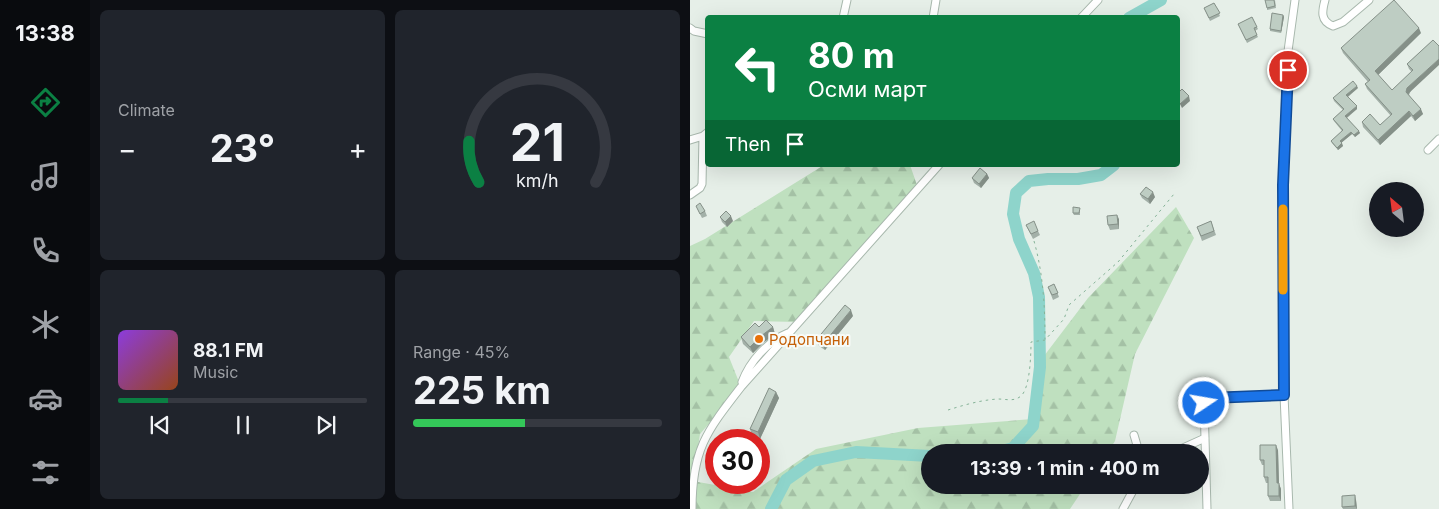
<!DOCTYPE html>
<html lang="en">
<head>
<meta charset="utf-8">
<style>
  :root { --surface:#171b24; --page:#20242c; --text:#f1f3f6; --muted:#9ea1a6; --line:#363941; --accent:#0b8043 }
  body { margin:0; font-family:Inter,sans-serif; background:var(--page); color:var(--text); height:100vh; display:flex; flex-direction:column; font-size:19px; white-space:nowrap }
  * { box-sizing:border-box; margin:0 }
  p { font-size:16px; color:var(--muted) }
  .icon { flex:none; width:28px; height:28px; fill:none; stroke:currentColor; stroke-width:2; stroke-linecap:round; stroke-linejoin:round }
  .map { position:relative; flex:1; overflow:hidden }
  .details { display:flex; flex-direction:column; gap:10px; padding:10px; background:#0d0f14; width:600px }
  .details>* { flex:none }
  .banner { position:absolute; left:15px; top:15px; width:475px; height:152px; border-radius:5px; box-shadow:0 5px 20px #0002; background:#0b8043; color:#fff; overflow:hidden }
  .needle { width:32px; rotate:332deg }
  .fabs { position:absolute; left:679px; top:182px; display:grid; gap:10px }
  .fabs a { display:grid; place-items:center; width:55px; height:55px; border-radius:50%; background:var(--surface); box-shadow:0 5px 20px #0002; font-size:25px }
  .speed { position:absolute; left:15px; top:429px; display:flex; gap:10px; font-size:25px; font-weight:700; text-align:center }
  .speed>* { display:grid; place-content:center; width:65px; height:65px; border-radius:50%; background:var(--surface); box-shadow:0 5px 20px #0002; line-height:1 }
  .speed .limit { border:8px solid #d22; background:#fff; color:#111 }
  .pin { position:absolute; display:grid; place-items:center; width:42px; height:42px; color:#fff; margin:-21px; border:2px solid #fff; border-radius:50%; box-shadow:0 1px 5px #0007 }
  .me { position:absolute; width:55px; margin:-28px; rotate:78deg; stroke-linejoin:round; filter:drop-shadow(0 0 4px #0008) }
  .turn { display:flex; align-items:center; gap:18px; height:105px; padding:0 20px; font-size:22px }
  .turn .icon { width:65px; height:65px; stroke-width:2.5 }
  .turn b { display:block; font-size:35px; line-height:42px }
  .then { display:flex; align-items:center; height:48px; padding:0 20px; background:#0003; gap:10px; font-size:19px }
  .big { font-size:38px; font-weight:700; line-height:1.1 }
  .details .tile { flex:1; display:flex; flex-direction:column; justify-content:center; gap:8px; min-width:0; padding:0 18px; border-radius:8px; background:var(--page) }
  .details .dial { align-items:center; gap:0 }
  .dial svg { height:130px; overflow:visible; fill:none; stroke:var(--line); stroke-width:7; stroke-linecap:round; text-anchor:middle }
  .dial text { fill:var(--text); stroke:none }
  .song { display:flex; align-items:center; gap:15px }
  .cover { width:60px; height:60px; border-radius:8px; background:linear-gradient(135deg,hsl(270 70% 55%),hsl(20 70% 35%)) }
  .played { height:5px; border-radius:2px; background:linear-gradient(90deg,var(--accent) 20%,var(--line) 20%) }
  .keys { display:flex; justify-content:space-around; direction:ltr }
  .heat { display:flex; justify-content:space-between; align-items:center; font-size:28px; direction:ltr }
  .charge { height:8px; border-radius:4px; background:linear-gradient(90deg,#34c759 45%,var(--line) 0) }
  .details .tiles { flex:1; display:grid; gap:10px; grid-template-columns:repeat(2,1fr) }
  .trip { position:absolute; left:231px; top:444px; width:288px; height:50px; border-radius:25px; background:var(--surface); box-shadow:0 5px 20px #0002; font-weight:700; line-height:50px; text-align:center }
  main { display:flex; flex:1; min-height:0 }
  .tabs { display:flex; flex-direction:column; width:90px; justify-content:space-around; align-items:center; background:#090b0e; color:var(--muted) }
  .tabs .icon { width:35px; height:35px }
  .tabs .on { color:var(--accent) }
  .tabs b { font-size:22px; color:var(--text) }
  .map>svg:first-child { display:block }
  .forest { fill:url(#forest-firs) }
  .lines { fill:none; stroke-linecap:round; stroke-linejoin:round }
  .river { stroke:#8ed4cb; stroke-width:12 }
  .minor-casing { stroke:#a8b8ad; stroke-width:9 }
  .path { stroke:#86b398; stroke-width:1; stroke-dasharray:2.5 4; stroke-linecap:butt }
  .minor { stroke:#fff; stroke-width:7 }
  .wall { fill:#a3b0a8 }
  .shaded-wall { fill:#859088 }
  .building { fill:#becdc3; stroke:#859088 }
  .route-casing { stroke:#114b97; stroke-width:12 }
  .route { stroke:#1a73e8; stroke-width:9 }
  .slow { stroke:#f59e0b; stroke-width:9 }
  .food-dot { fill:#e8710a; stroke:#f7fbf8; stroke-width:2 }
  .labels { text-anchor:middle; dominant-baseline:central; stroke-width:4; stroke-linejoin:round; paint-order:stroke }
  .food-label { font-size:15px; fill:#c56008; stroke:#f7fbf8; text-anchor:start }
</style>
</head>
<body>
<main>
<nav class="tabs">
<b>13:38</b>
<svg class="icon on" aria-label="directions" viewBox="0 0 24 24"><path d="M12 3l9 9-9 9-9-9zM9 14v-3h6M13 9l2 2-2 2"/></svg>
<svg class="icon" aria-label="music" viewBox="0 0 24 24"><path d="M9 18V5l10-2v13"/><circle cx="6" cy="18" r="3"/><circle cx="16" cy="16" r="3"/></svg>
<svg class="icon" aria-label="phone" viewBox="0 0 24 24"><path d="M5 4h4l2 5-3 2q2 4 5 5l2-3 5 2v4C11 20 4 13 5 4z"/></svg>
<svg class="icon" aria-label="climate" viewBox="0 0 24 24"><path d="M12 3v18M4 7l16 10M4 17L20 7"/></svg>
<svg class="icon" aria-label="car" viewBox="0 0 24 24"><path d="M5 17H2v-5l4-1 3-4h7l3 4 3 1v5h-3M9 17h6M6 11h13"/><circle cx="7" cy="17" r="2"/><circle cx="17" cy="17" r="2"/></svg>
<svg class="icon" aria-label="filters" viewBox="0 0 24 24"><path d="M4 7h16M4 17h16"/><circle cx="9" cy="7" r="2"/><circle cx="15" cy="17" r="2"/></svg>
</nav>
<section class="details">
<div class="tiles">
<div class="tile"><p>Climate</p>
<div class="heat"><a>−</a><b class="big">23°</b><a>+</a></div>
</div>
<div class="tile dial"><svg viewBox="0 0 100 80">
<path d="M14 69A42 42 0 1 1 86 69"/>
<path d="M14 69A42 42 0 0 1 8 44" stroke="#0b8043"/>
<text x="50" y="56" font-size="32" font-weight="700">21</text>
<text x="50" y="72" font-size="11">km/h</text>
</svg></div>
<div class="tile">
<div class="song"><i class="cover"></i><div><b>88.1 FM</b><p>Music</p></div></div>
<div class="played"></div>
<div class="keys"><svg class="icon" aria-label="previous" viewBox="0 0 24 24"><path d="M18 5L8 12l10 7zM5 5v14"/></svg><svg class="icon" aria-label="pause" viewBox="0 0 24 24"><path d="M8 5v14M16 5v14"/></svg><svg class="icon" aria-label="next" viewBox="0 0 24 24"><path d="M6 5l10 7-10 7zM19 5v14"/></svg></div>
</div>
<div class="tile"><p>Range · 45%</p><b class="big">225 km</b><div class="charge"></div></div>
</div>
</section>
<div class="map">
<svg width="749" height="509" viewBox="0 0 749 509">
  <defs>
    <pattern id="forest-firs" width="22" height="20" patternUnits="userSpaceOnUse" patternTransform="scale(1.25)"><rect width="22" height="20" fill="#bfe0bf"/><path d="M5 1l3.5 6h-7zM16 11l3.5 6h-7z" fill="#a4c1a5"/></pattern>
  </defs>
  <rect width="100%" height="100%" fill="#e6efe8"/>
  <path class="forest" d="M 134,165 L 220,165 L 228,188 L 109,322 L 64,321 L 39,357 L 51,387 L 10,434 L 3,481 L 63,492 L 126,449 L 228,428 L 343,419 L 354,356 L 398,298 L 486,207 L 504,238 L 445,354 L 425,441 L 418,452 L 240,452 L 240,485 L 396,485 L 380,509 L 0,509 L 0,246 L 15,239 Z"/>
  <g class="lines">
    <path class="river" d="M 439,18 L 471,0
      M 308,452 L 323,448 L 343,426 L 350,367 L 349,297 L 344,273 L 329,239 L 323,214 L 326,193 L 339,181 L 358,179 L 388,179 L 411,175 L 424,165
      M 81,509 L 96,480 L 123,461 L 166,452 L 240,456"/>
    <g class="minor-casing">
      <path id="minor" d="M 635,0 C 632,11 630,21 643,26 L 653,22 L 679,0
        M 153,18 L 157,0
        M 243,18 L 246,0
        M 391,18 L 408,0
        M 0,28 L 4,31 L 18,34
        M 0,140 L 13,136 L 18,132
        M 738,150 L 749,139
        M 0,195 L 10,188 L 12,184 L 13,136
        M 52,382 C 60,361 77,342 98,333
        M 444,435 L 449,452
        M 484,452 L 515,438
        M 2,509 C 2,450 16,432 51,387 L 249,165
        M 433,509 L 446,485
        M 517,509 L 514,403 L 515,400 L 594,395
        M 599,509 L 594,395 L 593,185 L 598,51 L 605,0"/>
    </g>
    <path class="path" d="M 344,241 C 353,273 355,306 355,339
      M 258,410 C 274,405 291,400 308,399 C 316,399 324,402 331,396 C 340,388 341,355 341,342 L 355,340 L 374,319 L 379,305 L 428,262 L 484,194"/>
    <use href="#minor" class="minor"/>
  </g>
  <path class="wall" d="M 585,0 L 586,8 L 577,10 L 577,8 Z
    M 524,3 L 530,16 L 520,21 L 514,8 Z
    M 593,15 L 594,17 L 591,33 L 580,31 L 580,29 Z
    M 562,17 L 568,29 L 565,31 L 568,37 L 557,43 L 548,24 Z
    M 731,33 L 688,75 L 702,90 L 722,72 L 719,69 L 717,64 L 743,40 L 719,95 L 733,114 L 725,121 L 721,116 L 690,145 L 673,127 L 672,122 L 690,125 L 701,116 L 677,89 L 675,84 L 678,82 L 653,53 L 651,48 Z
    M 668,88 L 658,97 L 667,109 L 657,118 L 670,133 L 665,137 L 662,134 L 651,143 L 653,146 L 648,150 L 642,143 L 641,141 L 652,131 L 644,121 L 643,119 L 653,110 L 644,101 L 643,98 Z
    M 297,174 L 299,178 L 291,188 L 284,183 L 282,178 Z
    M 450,194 L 465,197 L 460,204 L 452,198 Z
    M 6,206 L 15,211 L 17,216 L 12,218 Z
    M 390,210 L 390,215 L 384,215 L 383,213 Z
    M 30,217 L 43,221 L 37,227 L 32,222 Z
    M 429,219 L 429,229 L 420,230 L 418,225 Z
    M 521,221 L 526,235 L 512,241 L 507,227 Z
    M 336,225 L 348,231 L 350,235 L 343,239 Z
    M 364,284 L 369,297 L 363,300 L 358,287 Z
    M 163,316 L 135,350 L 129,346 L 127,339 Z
    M 69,327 L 83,327 L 85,334 L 73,343 L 63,353 L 53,344 L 51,337 Z
    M 86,392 L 89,398 L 70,439 L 62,435 L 60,429 Z
    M 588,450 L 589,484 L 591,489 L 591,501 L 580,501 L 578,496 L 578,483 L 576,483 L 574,477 L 574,465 L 572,465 L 570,460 Z
    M 666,500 L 667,509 L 653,509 L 652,507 Z"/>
  <path class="shaded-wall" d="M 593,15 L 594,17 L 591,33 L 591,31 Z
    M 729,28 L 731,33 L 687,76 L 685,71 Z
    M 749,59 L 749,65 L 719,93 L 718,97 L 716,92 L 717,88 Z
    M 667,86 L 668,88 L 657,97 L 656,95 Z
    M 499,96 L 500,101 L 492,108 L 490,104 Z
    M 667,106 L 667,109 L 656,118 L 655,116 Z
    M 731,109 L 733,114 L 725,121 L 723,116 Z
    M 719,111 L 721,116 L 690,145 L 688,140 Z
    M 669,131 L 670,133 L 665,137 L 664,135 Z
    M 661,132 L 662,134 L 651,143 L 650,141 Z
    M 652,143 L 653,146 L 648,150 L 647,148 Z
    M 297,174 L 299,178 L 291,188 L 289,184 Z
    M 463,192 L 465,197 L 460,204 L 458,199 Z
    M 427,215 L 429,219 L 429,229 L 428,224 Z
    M 41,216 L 43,221 L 37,227 L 35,222 Z
    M 161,310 L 163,316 L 135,350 L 133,344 Z
    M 83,327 L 85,334 L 73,343 L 63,353 L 60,347 L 71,336 Z
    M 86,392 L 89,398 L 70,439 L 68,432 Z
    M 586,445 L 588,450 L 589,484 L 591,489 L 591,501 L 589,496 L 587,483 Z
    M 665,495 L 666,500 L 667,509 L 665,506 Z"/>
  <path class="building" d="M 575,0 L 584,0 L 585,6 L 577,8 Z
    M 704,0 L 729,28 L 685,71 L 702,90 L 723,70 L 717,64 L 743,40 L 749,46 L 749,59 L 717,88 L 716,92 L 731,109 L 723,116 L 719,111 L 688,140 L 672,122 L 680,114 L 690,125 L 702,114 L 675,84 L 680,80 L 651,48 Z
    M 524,3 L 530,13 L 519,18 L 514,8 Z
    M 582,13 L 593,15 L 591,31 L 580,29 Z
    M 562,17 L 567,27 L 564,28 L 567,35 L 556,40 L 548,24 Z
    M 663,81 L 667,86 L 656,95 L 667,106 L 655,116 L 669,131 L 664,135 L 661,132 L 650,141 L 652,143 L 647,148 L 641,141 L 653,130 L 643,119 L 654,109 L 643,98 Z
    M 492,89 L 499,96 L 490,104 L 488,101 L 488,93 Z
    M 290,168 L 297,174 L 289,184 L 282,178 Z
    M 456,187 L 463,192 L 458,199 L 450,194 Z
    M 10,203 L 15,211 L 10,214 L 6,206 Z
    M 383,207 L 390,208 L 389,213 L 383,213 Z
    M 36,211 L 41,216 L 35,222 L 30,217 Z
    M 427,215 L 428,224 L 418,225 L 417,216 Z
    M 344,221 L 348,231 L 341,234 L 336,225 Z
    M 521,221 L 524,231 L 511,236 L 507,227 Z
    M 364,284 L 368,293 L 362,295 L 358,287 Z
    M 155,305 L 161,310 L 133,344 L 127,339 Z
    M 76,320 L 83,327 L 71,336 L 60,347 L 51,337 L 65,323 L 69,327 Z
    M 79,388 L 86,392 L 68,432 L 60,429 Z
    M 570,445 L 586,445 L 587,483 L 589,483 L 589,496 L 578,496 L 578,477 L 574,477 L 574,460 L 570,460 Z
    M 665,495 L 665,506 L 652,507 L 652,496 Z"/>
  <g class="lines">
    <g class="route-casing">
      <path id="route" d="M 514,403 L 519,398 L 594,395 L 593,185 L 598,70"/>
    </g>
    <use href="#route" class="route"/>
    <path class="slow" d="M 593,209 L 593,290"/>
  </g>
  <circle class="food-dot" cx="69" cy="339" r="5"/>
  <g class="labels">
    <g class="food-label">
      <text x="79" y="339">Родопчани</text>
    </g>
  </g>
</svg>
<div class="fabs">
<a><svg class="needle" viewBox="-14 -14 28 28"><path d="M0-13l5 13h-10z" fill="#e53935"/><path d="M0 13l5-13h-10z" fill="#9ea1a6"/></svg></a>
</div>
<div class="speed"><div class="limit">30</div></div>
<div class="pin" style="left:598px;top:70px;background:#d93025"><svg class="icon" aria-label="arrive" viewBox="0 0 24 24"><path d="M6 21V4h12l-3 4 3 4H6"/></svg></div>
<svg class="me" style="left:514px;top:403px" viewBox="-20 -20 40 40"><circle r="17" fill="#1a73e8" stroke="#fff" stroke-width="3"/><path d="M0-11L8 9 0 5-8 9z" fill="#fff"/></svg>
<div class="trip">13:39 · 1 min · 400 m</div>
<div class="banner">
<div class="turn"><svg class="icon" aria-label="left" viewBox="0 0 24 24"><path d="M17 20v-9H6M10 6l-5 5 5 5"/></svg><div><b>80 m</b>Осми март</div></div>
<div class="then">Then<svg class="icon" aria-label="arrive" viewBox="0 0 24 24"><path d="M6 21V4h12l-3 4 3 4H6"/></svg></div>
</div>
</div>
</main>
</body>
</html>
